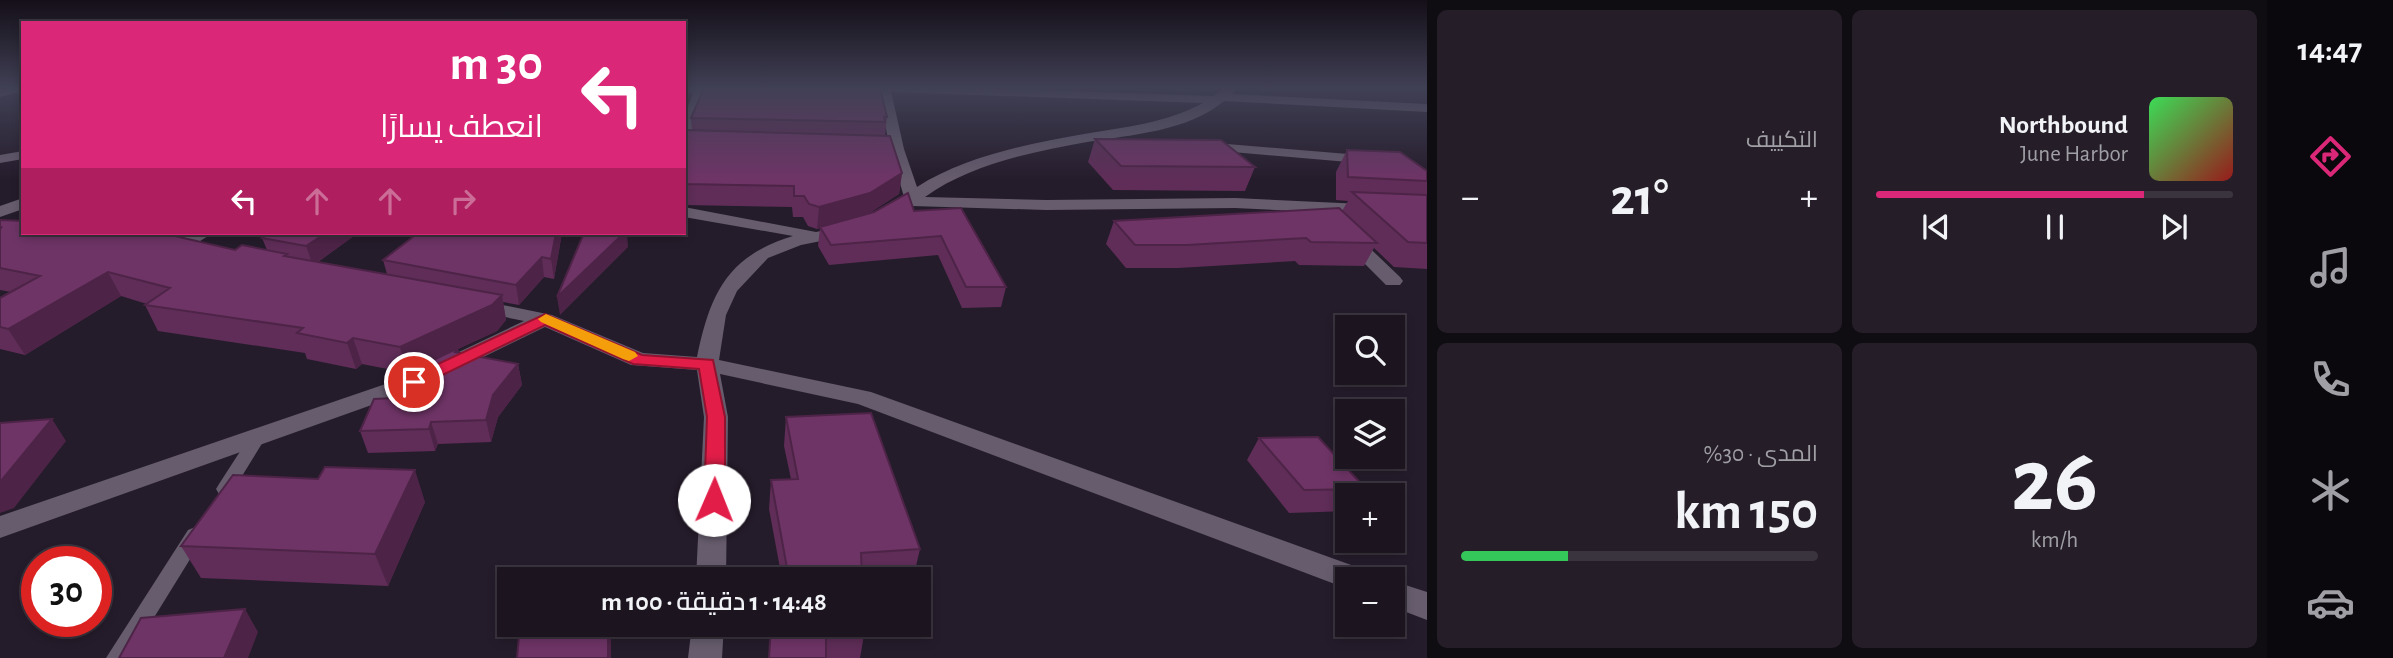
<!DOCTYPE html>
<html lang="ar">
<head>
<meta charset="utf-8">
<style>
  :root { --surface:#1c1520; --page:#251e29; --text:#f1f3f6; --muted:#a09fa5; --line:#3a343e; --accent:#db2777 }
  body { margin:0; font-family:"Alegreya Sans",Cairo,sans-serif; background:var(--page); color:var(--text); direction:rtl; height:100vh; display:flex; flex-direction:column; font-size:26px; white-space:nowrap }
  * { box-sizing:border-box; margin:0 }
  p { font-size:23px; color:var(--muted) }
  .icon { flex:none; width:38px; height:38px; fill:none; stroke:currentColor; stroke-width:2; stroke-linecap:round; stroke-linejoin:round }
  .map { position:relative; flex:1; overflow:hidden; direction:ltr }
  .sheet { display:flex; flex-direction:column; gap:10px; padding:10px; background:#0f0c12; width:840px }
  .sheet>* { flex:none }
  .banner { position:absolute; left:21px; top:21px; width:665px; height:214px; border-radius:0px; box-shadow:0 4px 10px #0003,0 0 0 2px var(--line); direction:rtl; background:#db2777; color:#fff; overflow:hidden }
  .controls { position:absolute; left:1335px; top:315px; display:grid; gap:14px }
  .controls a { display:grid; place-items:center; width:70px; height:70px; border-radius:0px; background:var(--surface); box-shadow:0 4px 10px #0003,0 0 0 2px var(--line); font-size:35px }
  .speed { position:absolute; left:21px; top:546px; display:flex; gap:14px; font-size:35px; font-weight:700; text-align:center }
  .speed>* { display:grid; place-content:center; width:91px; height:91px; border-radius:50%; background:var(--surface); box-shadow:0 4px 10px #0003,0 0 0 2px var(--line); line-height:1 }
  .speed .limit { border:10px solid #d22; background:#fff; color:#111 }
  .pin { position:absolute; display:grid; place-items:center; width:60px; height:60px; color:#fff; margin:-30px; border:4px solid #fff; border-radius:50%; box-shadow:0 2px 7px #0007 }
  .me { position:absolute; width:77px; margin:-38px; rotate:1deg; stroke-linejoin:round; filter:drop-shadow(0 0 5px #0008) }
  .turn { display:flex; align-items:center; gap:24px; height:147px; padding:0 28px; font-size:32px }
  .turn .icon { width:91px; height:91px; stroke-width:2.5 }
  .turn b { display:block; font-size:49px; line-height:60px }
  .lanes { display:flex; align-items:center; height:66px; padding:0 28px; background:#0003; justify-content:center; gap:35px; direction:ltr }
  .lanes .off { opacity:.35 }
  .big { font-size:52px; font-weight:600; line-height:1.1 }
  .sheet .widget { flex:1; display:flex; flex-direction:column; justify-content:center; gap:10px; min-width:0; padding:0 24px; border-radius:10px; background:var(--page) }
  .sheet .dial { align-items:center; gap:0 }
  .dial b { font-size:91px; line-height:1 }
  .song { display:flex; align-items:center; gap:21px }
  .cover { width:84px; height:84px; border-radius:10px; background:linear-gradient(135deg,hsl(130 70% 55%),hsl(0 70% 35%)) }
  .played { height:7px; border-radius:4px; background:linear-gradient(90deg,var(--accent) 75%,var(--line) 75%) }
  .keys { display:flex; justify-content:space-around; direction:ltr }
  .heat { display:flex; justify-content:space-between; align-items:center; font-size:38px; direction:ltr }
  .charge { height:10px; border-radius:5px; background:linear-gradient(90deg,#34c759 30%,var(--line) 0) }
  .sheet .tiles { flex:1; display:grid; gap:10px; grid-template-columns:repeat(2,1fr) }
  .trip { position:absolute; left:497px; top:567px; width:434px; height:70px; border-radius:0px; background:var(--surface); box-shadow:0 4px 10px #0003,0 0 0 2px var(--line); font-weight:600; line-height:70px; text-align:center; direction:rtl }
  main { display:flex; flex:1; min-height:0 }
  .tabs { display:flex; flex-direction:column; width:126px; justify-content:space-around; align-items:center; background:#0b080d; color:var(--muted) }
  .tabs .icon { width:49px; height:49px }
  .tabs .selected { color:var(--accent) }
  .tabs b { font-size:32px; color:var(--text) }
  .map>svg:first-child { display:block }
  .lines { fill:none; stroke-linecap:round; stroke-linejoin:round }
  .lane { fill:#665c6d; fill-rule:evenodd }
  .street { fill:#665c6d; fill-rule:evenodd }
  .secondary { fill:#665c6d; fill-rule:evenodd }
  .wall { fill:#5f2d58 }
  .shaded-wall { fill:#4d2447 }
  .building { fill:#6e3466; stroke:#4d2447; stroke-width:2 }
  .route { fill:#e11d48; stroke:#92132f; stroke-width:2 }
  .slow { fill:#f59e0b }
</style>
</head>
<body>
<main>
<nav class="tabs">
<b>14:47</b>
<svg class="icon selected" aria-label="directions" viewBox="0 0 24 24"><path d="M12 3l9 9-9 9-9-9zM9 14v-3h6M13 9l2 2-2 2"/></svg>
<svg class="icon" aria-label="music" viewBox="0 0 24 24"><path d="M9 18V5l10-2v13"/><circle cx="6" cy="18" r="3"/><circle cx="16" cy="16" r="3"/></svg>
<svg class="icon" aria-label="phone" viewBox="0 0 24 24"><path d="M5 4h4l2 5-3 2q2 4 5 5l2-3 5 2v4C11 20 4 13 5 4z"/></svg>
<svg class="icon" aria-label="climate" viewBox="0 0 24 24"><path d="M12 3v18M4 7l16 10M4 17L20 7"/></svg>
<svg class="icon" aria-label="car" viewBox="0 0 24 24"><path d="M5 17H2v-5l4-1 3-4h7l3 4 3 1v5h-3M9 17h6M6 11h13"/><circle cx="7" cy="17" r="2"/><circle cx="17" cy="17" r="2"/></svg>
</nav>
<section class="sheet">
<div class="tiles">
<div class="widget">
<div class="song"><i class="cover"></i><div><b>Northbound</b><p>June Harbor</p></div></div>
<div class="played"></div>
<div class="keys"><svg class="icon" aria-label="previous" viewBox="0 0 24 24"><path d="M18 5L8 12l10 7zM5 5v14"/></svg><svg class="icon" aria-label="pause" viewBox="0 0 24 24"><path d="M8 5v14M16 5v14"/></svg><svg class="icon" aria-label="next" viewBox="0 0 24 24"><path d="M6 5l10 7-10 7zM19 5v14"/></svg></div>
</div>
<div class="widget"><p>التكييف</p>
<div class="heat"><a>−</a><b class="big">21°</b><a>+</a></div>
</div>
<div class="widget dial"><b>26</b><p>km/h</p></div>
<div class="widget"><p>المدى · 30%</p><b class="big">150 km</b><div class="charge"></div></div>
</div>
</section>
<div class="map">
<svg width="1427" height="658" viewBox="0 0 1427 658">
  <rect width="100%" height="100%" fill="#251c2b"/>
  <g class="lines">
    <path class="lane" d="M 258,431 L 264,433 L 266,437 L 231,494 L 225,496 L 219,494 L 216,489 L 219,484 L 252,433 Z
      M 195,527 L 202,530 L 205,535 L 129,658 L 106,658 L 188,530 Z"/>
    <path class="street" d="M 8,88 L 23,88 L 23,91 L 0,97 L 0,89 Z
      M 684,88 L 736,88 L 737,89 L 731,93 L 706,93 L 691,134 L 684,138 L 684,116 L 693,93 L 684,94 Z
      M 878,88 L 979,88 L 1214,96 L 1224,88 L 1237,88 L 1232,94 L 1427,104 L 1427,112 L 1224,101 C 1189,131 1131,135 1087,142 C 1032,152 971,164 925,197 L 1046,200 L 1235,198 L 1427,207 L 1427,217 L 1235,208 L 1046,210 L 912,206 L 888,219 L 880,214 L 904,197 L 890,149 ZM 891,91 L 893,92 L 1203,103 C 1166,123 1125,127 1084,134 C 1028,144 965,156 917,187 L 904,149 Z
      M 1203,142 L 1360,155 L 1367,159 L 1360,163 L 1198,149 L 1196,146 Z
      M 23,198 L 23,209 L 0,217 L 0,206 Z
      M 684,207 L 816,232 L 845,226 L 854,231 L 851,235 L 801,245 L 768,258 L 737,291 L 726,315 L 719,360 L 871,392 L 1365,570 L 1369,579 L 1348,579 L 1348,589 L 858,404 L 720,374 L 728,417 L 726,579 L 696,579 L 704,417 L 697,370 L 631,365 L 545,327 L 422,387 L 0,538 L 0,516 L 406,377 L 524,321 L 471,310 L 468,306 L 471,302 L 478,300 L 552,315 L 643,353 L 697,357 C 710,294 727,256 793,236 L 684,217 Z
      M 1348,232 L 1354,233 L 1400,277 L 1403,281 L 1400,285 L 1386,285 L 1342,241 L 1339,237 L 1342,233 Z
      M 191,233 L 213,233 L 184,251 L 172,251 L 169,247 Z
      M 1393,581 L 1427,592 L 1427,620 L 1393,607 Z
      M 692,625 L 724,625 L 722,658 L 688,658 Z"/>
    <path class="secondary" d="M 23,151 L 23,159 L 0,163 L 0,155 Z"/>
  </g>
  <path class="wall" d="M 887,117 L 885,136 L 902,173 L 899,194 L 869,213 L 914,211 L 1006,287 L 1001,307 L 962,308 L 938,255 L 829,265 L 818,246 L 820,228 L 817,229 L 808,226 L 803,217 L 793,217 L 792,207 L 684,205 L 684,130 L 692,130 L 691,118 Z
    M 1095,139 L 1255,167 L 1245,191 L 1113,190 L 1088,162 Z
    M 1347,150 L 1427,171 L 1427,269 L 1394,267 L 1374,248 L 1364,266 L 1299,265 L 1295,261 L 1178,268 L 1126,268 L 1106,244 L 1114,221 L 1342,211 L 1348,201 L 1336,200 L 1336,172 Z
    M 0,220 L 235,250 L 267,250 L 262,238 L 270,233 L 358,233 L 318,262 L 387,274 L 383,260 L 418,233 L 562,233 L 554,279 L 544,277 L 519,305 L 503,302 L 506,320 L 497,331 L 458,349 L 459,353 L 518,364 L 522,385 L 498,417 L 491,442 L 438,444 L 435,451 L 368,453 L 360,431 L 394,398 L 423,366 L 408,373 L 362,364 L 356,369 L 307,359 L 305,353 L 158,331 L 145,305 L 147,304 L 121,296 L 25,355 L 0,349 L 0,298 L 11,292 L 0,290 Z
    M 786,417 L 920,549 L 913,579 L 775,579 L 782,579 L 769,509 L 771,480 L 791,479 L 784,446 Z
    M 1259,438 L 1366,489 L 1362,495 L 1348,495 L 1348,511 L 1289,513 L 1247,460 Z
    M 425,502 L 388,586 L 201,578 L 181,546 Z
    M 771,625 L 864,635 L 860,658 L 769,658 Z"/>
  <path class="shaded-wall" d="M 685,88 L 689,88 L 689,97 L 684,109 L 684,90 Z
    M 902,173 L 899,194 L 867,215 L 817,229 L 819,207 Z
    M 326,233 L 358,233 L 313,265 L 306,246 Z
    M 556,233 L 562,233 L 554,279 L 551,259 Z
    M 624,233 L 627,233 L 628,247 L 560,315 L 557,297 Z
    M 542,257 L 544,277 L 519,305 L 516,285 Z
    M 108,272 L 121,296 L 25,355 L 8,329 Z
    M 502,295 L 506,320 L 497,331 L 458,349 L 463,370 L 455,352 L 457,350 L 408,373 L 400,347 Z
    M 353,338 L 362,364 L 356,369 L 347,343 Z
    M 518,364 L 522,385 L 498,417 L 491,442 L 486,420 L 493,395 Z
    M 52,419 L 66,441 L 14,508 L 0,513 L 0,482 Z
    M 431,422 L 438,444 L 435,451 L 429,429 Z
    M 415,470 L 425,502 L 388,586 L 375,554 Z
    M 245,609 L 258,632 L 248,658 L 224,658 Z
    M 608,625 L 611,625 L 611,658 L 608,658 Z"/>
  <path class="building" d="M 704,88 L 880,88 L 887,117 L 884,117 L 885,122 L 691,118 Z
    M 684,130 L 890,136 L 902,173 L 870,193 L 819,207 L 809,204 L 804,196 L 794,196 L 794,186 L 684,184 Z
    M 1095,139 L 1221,140 L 1255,167 L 1121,166 Z
    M 1347,150 L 1400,152 L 1427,171 L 1427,181 L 1348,177 Z
    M 1352,192 L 1427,195 L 1427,243 L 1408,242 Z
    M 908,193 L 914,211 L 961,208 L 1006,287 L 966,287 L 941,236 L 831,245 L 820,227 L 874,212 Z
    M 1339,208 L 1377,243 L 1311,242 L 1306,238 L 1187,245 L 1135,245 L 1114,221 Z
    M 0,220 L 23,221 L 23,233 L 162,233 L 235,250 L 242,245 L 287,254 L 284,256 L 502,295 L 492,305 L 400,347 L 353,338 L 347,343 L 297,333 L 303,328 L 145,305 L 170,288 L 108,272 L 8,329 L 0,327 L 0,298 L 40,276 L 0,268 L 0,227 L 2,228 L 0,226 Z
    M 270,233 L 326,233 L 306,246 L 262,238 Z
    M 418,233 L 556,233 L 551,259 L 542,257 L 516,285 L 383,260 Z
    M 584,233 L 624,233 L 557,297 Z
    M 458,348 L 455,352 L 518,364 L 493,395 L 486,420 L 431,422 L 429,429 L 360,431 L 374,399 L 394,398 L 425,364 Z
    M 871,413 L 920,549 L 861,553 L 862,579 L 789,579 L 771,480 L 798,479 L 786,417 Z
    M 52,419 L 0,482 L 0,423 Z
    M 1318,437 L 1366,489 L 1304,490 L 1259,438 Z
    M 325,467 L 415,470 L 375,554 L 181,546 L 233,475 L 318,479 Z
    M 608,569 L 608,579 L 524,579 L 525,576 Z
    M 245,609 L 224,658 L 119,658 L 141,618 Z
    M 520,625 L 608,625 L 608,658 L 517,658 Z
    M 771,625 L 864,625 L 864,635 L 826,631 L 826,658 L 769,658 Z"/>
  <linearGradient id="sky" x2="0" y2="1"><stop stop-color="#140f18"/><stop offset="0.49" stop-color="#404055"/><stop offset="1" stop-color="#404055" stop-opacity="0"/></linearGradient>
  <rect width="1427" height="180" fill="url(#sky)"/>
  <path class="route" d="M 545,314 L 642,355 L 713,360 L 725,417 L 725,500 L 722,506 L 714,508 L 707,506 L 704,500 L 707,417 L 699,369 L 633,364 L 545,325 L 420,386 L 408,386 L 405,382 L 408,378 Z"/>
  <path class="slow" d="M 546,314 L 635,352 L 638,356 L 629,361 L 623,359 L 541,322 L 538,319 Z"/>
</svg>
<div class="controls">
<a><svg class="icon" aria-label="search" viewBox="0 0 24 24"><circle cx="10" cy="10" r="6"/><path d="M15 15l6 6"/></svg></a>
<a><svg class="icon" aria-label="layers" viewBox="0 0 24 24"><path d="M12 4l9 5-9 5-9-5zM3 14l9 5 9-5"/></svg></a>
<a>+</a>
<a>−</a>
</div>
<div class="speed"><div class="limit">30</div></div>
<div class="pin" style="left:414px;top:382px;background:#d93025"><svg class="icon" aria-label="arrive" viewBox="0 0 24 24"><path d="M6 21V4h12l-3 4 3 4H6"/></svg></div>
<svg class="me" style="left:714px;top:500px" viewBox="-20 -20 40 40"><circle r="19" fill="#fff"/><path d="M0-13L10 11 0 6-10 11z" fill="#e11d48"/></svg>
<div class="trip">14:48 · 1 دقيقة · 100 m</div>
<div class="banner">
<div class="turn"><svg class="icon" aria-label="left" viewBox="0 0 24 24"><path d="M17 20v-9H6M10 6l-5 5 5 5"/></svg><div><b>30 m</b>انعطف يسارًا</div></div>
<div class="lanes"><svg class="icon" aria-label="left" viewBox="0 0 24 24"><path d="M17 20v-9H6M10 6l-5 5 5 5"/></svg><svg class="icon off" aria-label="ahead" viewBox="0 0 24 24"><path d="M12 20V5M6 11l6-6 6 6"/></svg><svg class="icon off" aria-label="ahead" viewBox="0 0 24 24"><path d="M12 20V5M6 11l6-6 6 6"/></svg><svg class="icon off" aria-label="right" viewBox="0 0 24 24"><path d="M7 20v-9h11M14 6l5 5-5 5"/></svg></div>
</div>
</div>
</main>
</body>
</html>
